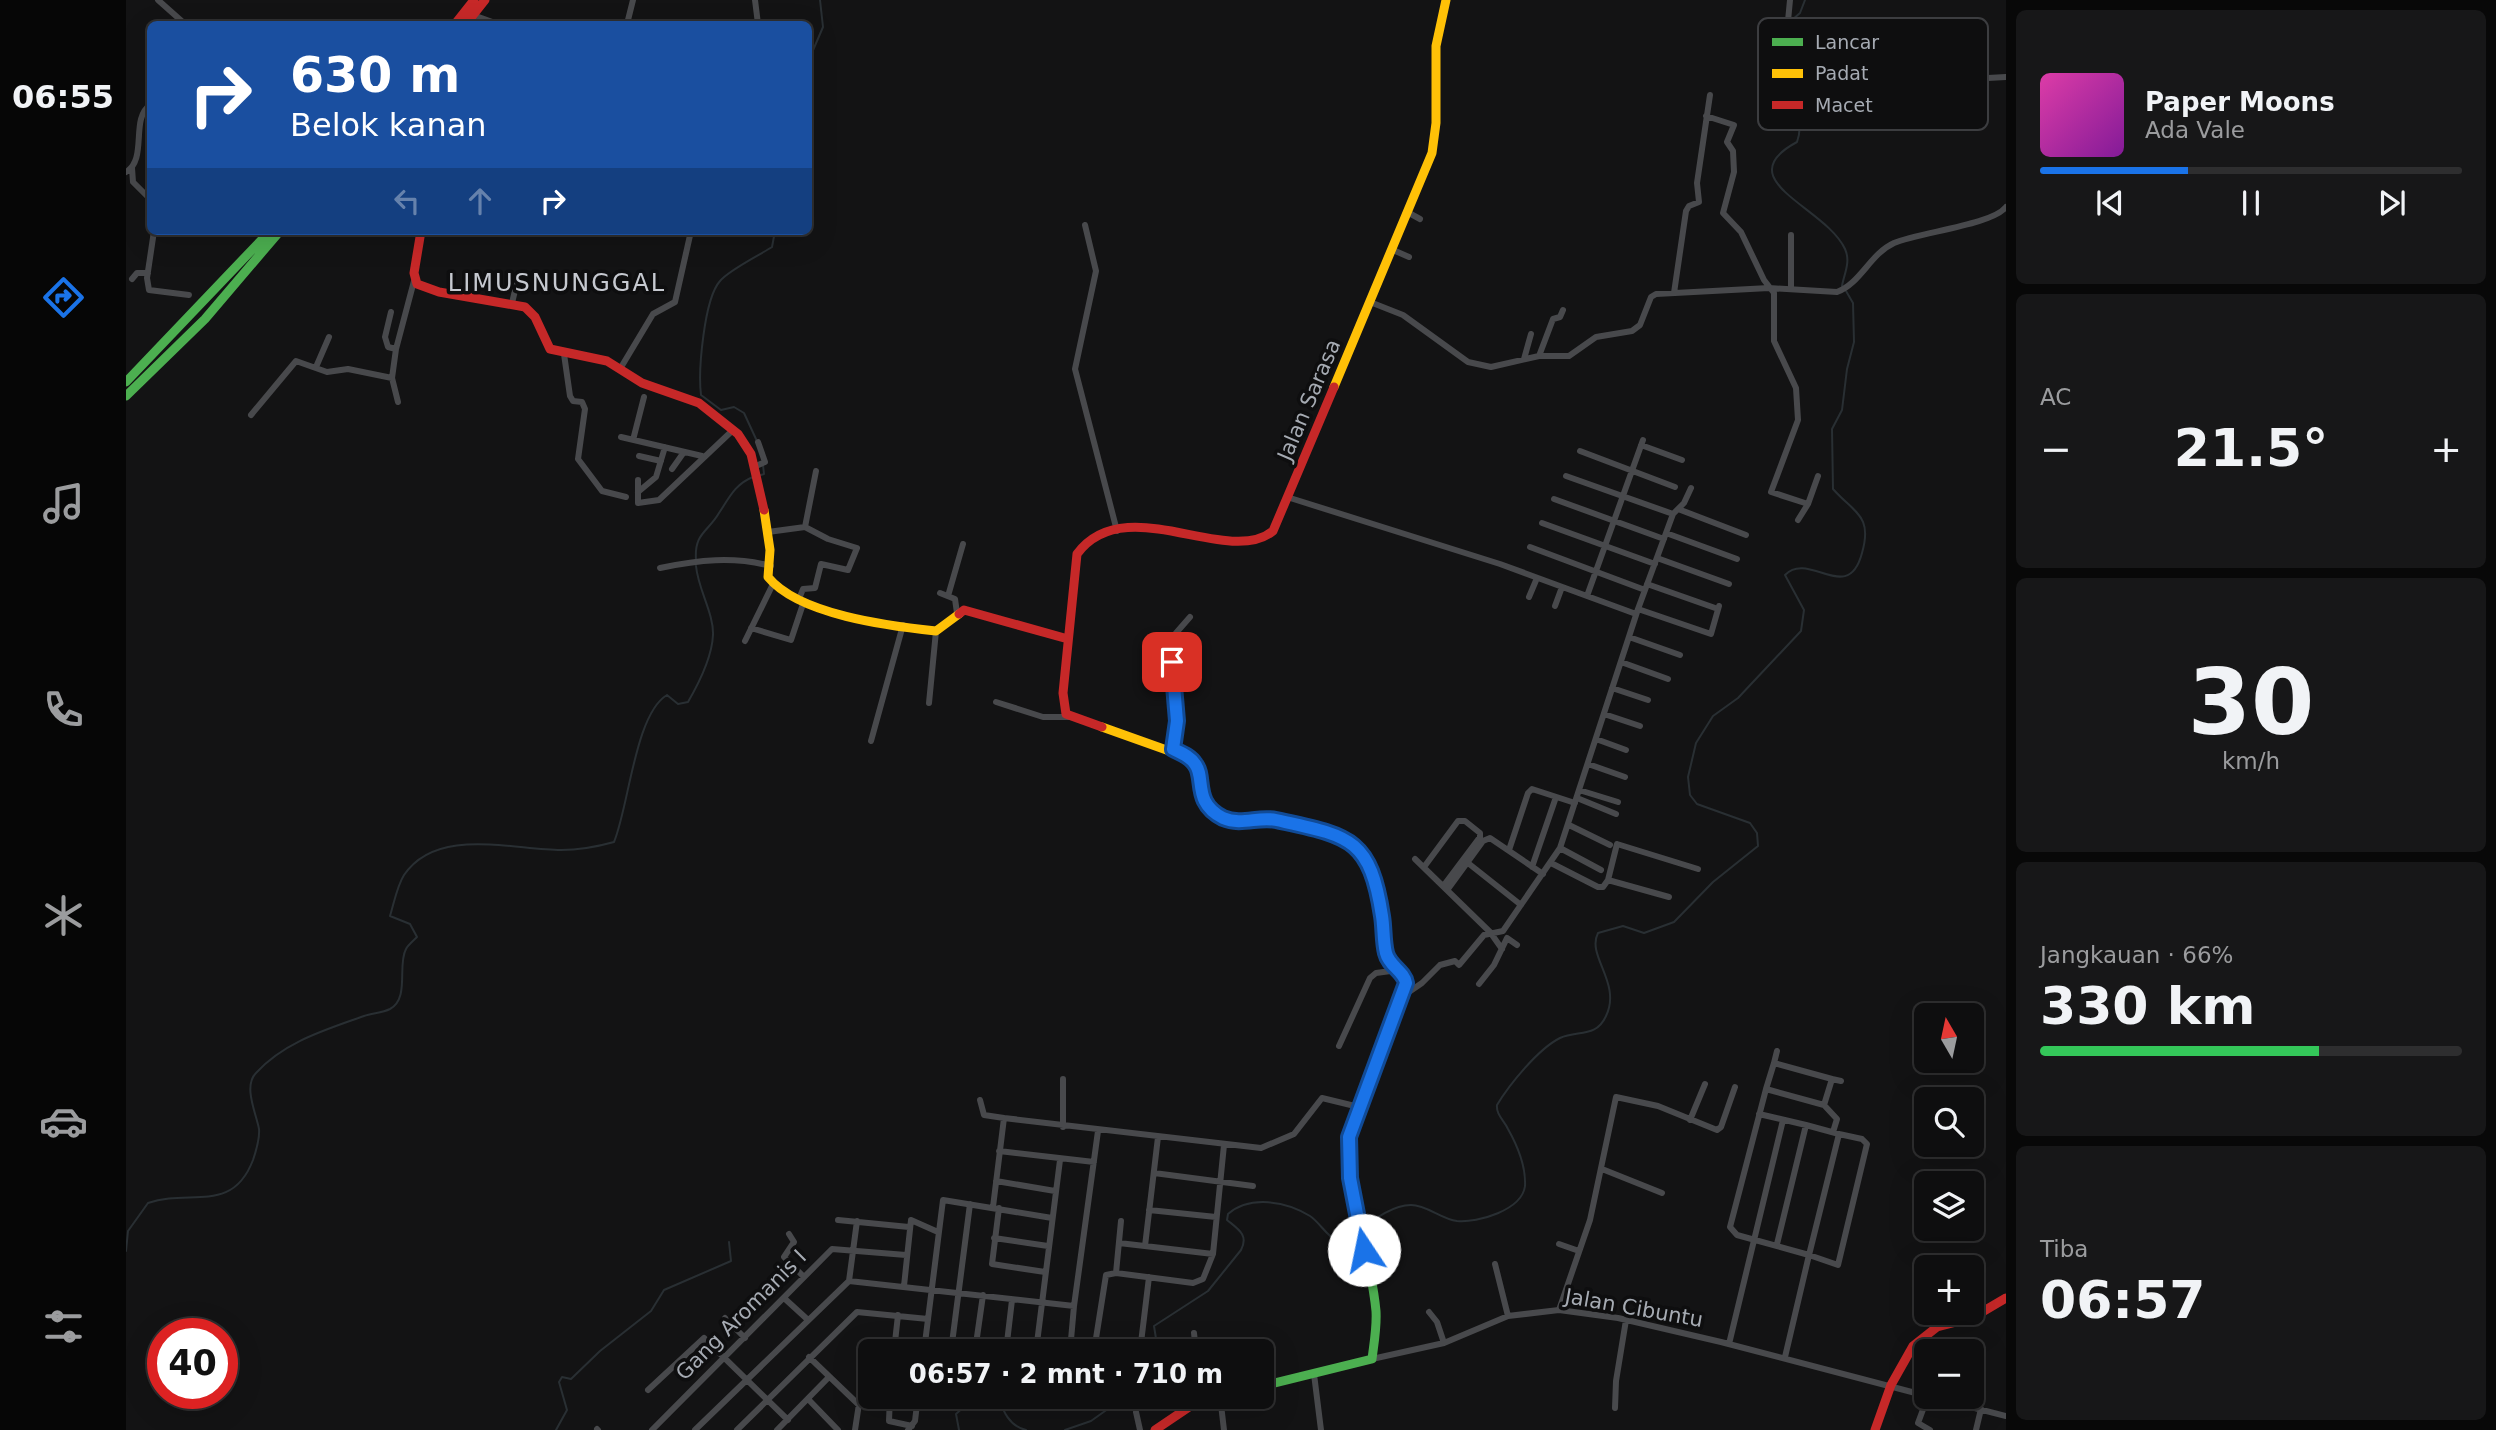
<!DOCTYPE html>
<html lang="id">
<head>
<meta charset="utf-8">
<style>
  :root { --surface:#0e0e0f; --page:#171718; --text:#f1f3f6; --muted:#9b9c9e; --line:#2e2e2f; --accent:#1a73e8 }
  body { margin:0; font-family:"DejaVu Sans",sans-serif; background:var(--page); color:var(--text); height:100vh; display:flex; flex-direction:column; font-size:26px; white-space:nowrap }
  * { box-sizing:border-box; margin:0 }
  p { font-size:23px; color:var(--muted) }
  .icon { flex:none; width:38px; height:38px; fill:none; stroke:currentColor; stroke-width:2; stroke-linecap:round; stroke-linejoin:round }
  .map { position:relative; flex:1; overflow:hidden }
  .sheet { display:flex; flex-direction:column; gap:10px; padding:10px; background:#080808; width:490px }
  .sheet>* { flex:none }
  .hud { position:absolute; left:21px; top:21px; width:665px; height:214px; border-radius:10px; box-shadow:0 7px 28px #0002,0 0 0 2px var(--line); background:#1a4fa0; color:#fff; overflow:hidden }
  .needle { width:46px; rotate:351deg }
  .buttons { position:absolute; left:1788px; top:1003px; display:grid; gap:14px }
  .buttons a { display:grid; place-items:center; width:70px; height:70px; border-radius:10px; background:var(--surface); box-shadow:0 7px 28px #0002,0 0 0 2px var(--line); font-size:35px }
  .speed { position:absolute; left:21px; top:1318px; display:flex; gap:14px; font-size:35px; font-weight:700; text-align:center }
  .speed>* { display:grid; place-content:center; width:91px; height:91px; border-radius:50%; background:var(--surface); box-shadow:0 7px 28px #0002,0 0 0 2px var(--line); line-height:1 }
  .speed .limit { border:10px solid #d22; background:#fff; color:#111 }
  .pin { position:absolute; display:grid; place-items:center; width:60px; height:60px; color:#fff; margin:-30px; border-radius:14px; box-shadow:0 4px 10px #0006 }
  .me { position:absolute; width:77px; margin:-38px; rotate:349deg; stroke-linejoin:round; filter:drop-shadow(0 0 5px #0008) }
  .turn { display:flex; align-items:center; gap:24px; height:147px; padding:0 28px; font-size:32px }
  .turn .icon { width:91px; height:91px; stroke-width:2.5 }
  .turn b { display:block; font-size:49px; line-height:60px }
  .lanes { display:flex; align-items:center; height:66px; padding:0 28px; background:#0003; justify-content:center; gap:35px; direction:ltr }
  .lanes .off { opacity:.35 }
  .big { font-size:52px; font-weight:800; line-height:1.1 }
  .sheet .card { flex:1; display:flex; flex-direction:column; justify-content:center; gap:10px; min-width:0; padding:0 24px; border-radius:10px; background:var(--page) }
  .sheet .dial { align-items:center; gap:0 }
  .dial b { font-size:91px; line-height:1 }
  .song { display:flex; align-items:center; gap:21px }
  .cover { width:84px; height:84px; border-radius:10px; background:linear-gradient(135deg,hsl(320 70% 55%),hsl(290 70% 35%)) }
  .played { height:7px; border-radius:4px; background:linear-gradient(90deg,var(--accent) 35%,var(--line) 35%) }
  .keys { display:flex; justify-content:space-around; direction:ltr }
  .heat { display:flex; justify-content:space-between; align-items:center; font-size:38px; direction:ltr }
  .charge { height:10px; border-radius:5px; background:linear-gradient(90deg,#34c759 66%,var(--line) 0) }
  .trip { position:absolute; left:732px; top:1339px; width:416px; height:70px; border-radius:10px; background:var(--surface); box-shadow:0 7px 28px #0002,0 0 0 2px var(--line); font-weight:800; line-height:70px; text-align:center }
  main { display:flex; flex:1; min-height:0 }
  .tabs { display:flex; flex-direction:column; width:126px; justify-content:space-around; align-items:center; background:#060606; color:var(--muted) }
  .tabs .icon { width:49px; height:49px }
  .tabs .on { color:var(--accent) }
  .tabs b { font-size:32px; color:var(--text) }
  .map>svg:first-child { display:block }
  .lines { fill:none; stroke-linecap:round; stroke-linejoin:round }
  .stream { stroke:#292f33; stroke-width:2 }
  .street { stroke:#48494c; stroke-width:6 }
  .fast { stroke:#4caf50; stroke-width:9 }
  .slow { stroke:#ffc107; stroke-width:9 }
  .jam { stroke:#c62828; stroke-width:9 }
  .route-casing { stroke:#114b97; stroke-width:18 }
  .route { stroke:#1a73e8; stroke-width:12 }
  .labels { text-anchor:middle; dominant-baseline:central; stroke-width:7; stroke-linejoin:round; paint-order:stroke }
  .street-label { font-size:21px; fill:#a6abb3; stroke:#0e0e0f }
  .quarter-label { font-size:24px; letter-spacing:2px; fill:#c6c9d0; stroke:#0e0e0f }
  .key { fill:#0e0e0f; stroke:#3c3d40; stroke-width:2 }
  .key-label { font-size:19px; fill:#a6abb3 }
</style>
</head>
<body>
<main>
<nav class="tabs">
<b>06:55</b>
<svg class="icon on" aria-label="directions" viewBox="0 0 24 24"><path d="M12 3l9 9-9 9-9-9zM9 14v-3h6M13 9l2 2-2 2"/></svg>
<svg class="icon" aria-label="music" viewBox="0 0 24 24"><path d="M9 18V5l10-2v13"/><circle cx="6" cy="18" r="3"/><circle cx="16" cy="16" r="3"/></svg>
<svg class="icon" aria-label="phone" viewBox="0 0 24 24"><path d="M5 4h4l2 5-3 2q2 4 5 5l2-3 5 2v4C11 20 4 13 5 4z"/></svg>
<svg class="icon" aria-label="climate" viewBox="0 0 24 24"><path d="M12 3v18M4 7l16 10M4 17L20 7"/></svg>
<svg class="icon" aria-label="car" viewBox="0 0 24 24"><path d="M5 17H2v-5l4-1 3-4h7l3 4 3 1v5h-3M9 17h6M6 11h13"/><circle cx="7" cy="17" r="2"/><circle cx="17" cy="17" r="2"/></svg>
<svg class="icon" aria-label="filters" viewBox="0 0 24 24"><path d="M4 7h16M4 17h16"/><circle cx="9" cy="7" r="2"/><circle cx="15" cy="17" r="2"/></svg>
</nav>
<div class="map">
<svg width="1880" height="1430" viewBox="0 0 1880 1430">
  <rect width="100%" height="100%" fill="#131314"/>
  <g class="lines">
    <path class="stream" d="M 1666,20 L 1674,13 L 1679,0
      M 1662,24 C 1652,32 1651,41 1648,53 C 1646,61 1641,67 1642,75 C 1644,104 1684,104 1671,142 C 1600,180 1700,207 1719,249 C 1725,262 1718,274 1716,286
      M 682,62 L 697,27 L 694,0
      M 630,439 L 618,413 L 608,407 L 595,410 L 575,395 C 572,371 578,299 594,281 C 603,270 632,256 646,247 L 649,231
      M 632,476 L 638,474 L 637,465
      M 570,560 C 568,533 582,532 593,513 C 603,498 609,484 627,477
      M 1237,1229 C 1249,1218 1268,1205 1285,1205 C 1301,1205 1315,1219 1331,1221 C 1352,1223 1396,1210 1399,1186 C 1400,1167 1391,1145 1382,1129 C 1378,1120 1370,1115 1371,1105 C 1383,1085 1412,1049 1434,1038 C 1452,1030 1470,1038 1480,1016 C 1496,983 1460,956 1472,933 L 1497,926 L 1518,933 L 1548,922 L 1587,882 L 1632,846 L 1631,833 L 1624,823 L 1571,804 L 1564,795 L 1562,777 L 1570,743 L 1587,716 L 1612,698 L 1675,631 L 1678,610 L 1659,575 C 1683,550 1722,606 1736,553 C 1747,515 1728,513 1707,489 L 1706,429 L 1716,410 L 1721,369 L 1728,342 L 1727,303 L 1720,291
      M 0,1251 L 2,1231 L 22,1203 C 63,1188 106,1215 127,1160 C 130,1151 134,1139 133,1129 C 130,1113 117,1086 130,1073 C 158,1042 199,1030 238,1016 C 246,1013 256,1013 264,1009 C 284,998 271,965 280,949 C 282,945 287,941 291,937 L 284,924 L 264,916 C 268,903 271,886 278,875 C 311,826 387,850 435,850 C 454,850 470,847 488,842 C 503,806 509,714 541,695 L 552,704 L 562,702 C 573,683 586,657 587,635 C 588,614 572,589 570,566
      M 1032,1351 L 1028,1326 L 1082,1291 L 1115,1250 C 1123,1235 1112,1229 1101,1220 L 1102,1214 C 1124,1195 1160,1201 1184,1216 C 1199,1226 1209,1255 1231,1235
      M 872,1396 C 877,1411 883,1426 900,1430
      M 430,1430 L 441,1410 L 433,1382 L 436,1377 L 445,1379 L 474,1351 L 525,1311 L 538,1290 L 605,1261 L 603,1242
      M 833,1430 L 830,1414 L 850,1396
      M 939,1430 L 965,1421 L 1000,1396"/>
    <path class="street" d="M 32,0 L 59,24
      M 629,0 L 632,24
      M 1664,0 L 1662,21 L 1665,30 L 1714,45 L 1718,48 L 1723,74 L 1752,84 L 1880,77
      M 347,15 L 372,24
      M 501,24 L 507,0
      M 1580,116 L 1608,125 L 1601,142 L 1607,151 L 1608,172 L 1597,213 L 1615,232 L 1638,280 L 1648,293 L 1648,341 L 1670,388 L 1672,420 L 1645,492 L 1682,504 L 1672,520
      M 6,168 L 7,182 L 24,199
      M 0,172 C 22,159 4,119 24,105
      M 1283,213 L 1294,219
      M 959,225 L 970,271 L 949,369 L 991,531
      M 28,231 L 21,278 L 23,290 L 63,295
      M 1267,250 L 1283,257
      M 6,279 L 11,273 L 22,273
      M 1665,289 L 1665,235
      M 1548,293 L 1560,211 L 1563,206 L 1573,202 L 1571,183 L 1584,95
      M 1244,302 L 1277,315 L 1342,362 L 1365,367 L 1413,356 L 1443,356 L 1470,337 L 1506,331 L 1514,325 L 1525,297 L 1530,294 L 1643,288 L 1711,292 C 1735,283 1744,254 1768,243 C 1794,232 1866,225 1880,207
      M 386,303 L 392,278
      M 265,312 L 259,337 L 262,347 L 270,349
      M 438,354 L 444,396 L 447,401 L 456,402 L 459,409 L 452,459 L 476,491 L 500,497
      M 1413,356 L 1427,319 L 1434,317 L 1437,310
      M 1398,359 L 1405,334
      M 190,367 L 203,337
      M 494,369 L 527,314 L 549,302 L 565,231
      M 266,378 L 272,402
      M 125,415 L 170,361 L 201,372 L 222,369 L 266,378 L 270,349 L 288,281
      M 495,437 L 576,456
      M 507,440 L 518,397
      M 1515,445 L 1556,460
      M 1454,451 L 1549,487
      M 513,456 L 535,461
      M 630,466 L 639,462 L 632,442
      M 546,469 L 558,452
      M 1440,476 L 1547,514
      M 512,480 L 512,503 L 533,500 L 607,430
      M 512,492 L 530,477 L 539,447
      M 1161,497 L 1374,564 L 1510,614
      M 1428,499 L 1538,539
      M 1682,504 L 1692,476
      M 1552,509 L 1620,535
      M 1416,523 L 1529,564
      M 642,532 L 679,527 L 690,471
      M 1540,533 L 1611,559
      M 1404,547 L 1519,590
      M 1531,558 L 1603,584
      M 534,568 C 572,560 607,556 645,566
      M 1521,584 L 1592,609
      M 814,593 L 829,599 L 831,613
      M 822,596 L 837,544
      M 1461,596 L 1517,440
      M 1403,597 L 1411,578
      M 673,599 L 677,589 L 689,588 L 695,564 L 722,570 L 731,548 L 702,539 L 679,527
      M 1429,606 L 1436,587
      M 1512,609 L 1585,634 L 1593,606
      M 625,628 L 665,640 L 678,601
      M 1503,637 L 1554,655
      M 619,641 L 646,586
      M 1495,662 L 1542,679
      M 1486,688 L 1522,700
      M 870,702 L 917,717 L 943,717
      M 803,703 L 810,631
      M 1478,714 L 1514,726
      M 1470,739 L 1500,750
      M 745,741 L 777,625
      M 1047,749 L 1051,721 L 1046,650 L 1050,633 L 1064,617
      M 1462,764 L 1499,777
      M 1453,790 L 1492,802
      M 1451,798 L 1490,814
      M 1443,825 L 1484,845
      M 1434,848 L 1475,870
      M 1383,850 L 1402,793 L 1406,789 L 1449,803
      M 1289,859 L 1364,932 L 1376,949
      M 1342,863 L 1395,905
      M 1425,863 L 1472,887 L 1477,887 L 1482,880 L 1491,844 L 1572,869
      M 1298,867 L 1332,821 L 1339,821 L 1354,833 L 1354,837 L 1318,885
      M 1406,867 L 1430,797
      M 1482,880 L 1543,897
      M 1322,889 L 1357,841 L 1364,838 L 1417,874
      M 1353,984 L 1368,965 L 1381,938 L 1391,945
      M 1277,996 L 1296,983 L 1314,965 L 1329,961 L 1333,965 L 1358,935 L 1377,931 L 1434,848 L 1512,609 L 1547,514 L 1558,503 L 1565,488
      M 1213,1046 L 1244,978 L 1250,973 L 1272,970
      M 1648,1063 L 1651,1051
      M 937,1079 L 937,1127
      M 1640,1089 L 1648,1063 L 1706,1079
      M 854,1100 L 858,1115 L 878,1118
      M 1698,1105 L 1706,1079 L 1715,1081
      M 1633,1114 L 1680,1125 L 1651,1244
      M 1564,1120 L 1579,1084
      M 1680,1125 L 1713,1134 L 1683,1255 L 1712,1265 L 1741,1144 L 1736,1139 L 1713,1134
      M 873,1151 L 968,1162
      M 1476,1169 L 1536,1193
      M 1028,1173 L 1127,1186
      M 870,1181 L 929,1191
      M 867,1207 L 878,1118 L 1135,1148 L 1168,1134 L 1196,1098 L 1233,1107
      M 873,1208 L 866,1264 L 919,1272
      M 1023,1210 L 1090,1217
      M 712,1220 L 783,1227
      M 663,1234 L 668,1242 L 658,1257 L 678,1277
      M 868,1238 L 922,1246
      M 993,1243 L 1087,1254
      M 1433,1244 L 1453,1251
      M 1019,1246 L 1032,1137
      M 1369,1264 L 1382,1316
      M 990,1273 L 995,1221
      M 723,1281 L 731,1221
      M 778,1286 L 785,1220 L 812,1232
      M 658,1298 L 681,1319
      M 1433,1310 L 1464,1220 L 1490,1097 L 1532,1106 L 1591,1130 L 1595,1127 L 1609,1087
      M 1303,1312 L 1311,1322 L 1318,1343
      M 599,1318 L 619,1338
      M 1068,1333 L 1070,1351
      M 1603,1344 L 1657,1120
      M 768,1351 L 772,1315
      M 798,1351 L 817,1200 L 926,1218
      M 825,1351 L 844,1204
      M 849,1351 L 857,1295
      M 880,1351 L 886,1300
      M 910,1351 L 934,1160
      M 944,1351 L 948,1306
      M 968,1351 L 980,1275 L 990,1273 L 1067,1283 L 1077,1279 L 1087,1254 L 1098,1145
      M 1014,1351 L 1023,1277
      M 683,1357 L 733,1405
      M 1659,1357 L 1683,1255 L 1611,1235 L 1604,1227 L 1640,1089 L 1698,1105 L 1711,1119 L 1707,1132
      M 1246,1359 L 1318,1343 L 1382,1316 L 1433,1310 L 1492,1318 L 1595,1342 L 1801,1396
      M 1188,1374 L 1195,1430
      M 522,1390 L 578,1338 L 662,1420
      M 764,1396 L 763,1421 L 786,1426
      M 1094,1396 L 1098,1430
      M 1802,1396 L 1880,1416
      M 1802,1396 L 1792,1423 L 1804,1430
      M 682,1399 L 712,1430
      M 961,1403 L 962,1396
      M 818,1408 L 820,1396
      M 938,1408 L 939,1396
      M 1489,1408 L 1490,1381 L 1500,1320
      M 1010,1412 L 1014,1430
      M 471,1429 L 472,1430
      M 526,1430 L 706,1249 L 780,1255
      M 569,1430 L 723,1281 L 948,1306 L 972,1131
      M 611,1430 L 731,1312 L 802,1319
      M 651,1430 L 702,1378
      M 729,1430 L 742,1345 L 749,1342 L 769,1344
      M 782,1430 L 789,1421 L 792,1396
      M 1850,1430 L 1855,1409"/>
    <path class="fast" d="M 0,382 L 144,231
      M 0,396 L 79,319 L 154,231
      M 1136,1386 L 1246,1359 C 1248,1343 1251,1327 1250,1311 C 1244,1247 1218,1190 1225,1125 L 1279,991"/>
    <path class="slow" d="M 1208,387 L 1306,153 L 1310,123 L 1310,46 L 1320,0
      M 638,510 L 644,550 L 642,577 C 673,615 763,626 810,631 L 833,614
      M 976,727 L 1063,758 C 1079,774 1072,802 1096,816 C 1112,825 1125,819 1142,819 C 1169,819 1218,830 1236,852 C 1263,882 1244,927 1262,959 C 1267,967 1274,972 1280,979 L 1279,991"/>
    <path class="jam" d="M 329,24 L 348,0
      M 340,24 L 359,0
      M 295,231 L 288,273 L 291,284 L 313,292 L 399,307 L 409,317 L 424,349 L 481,361 L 516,383 L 573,403 L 612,434 L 625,454 L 638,510
      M 833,614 L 838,610 L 942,639
      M 976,727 L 940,714 L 937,693 L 951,554 C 999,489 1102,568 1147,531 L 1208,387
      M 1029,1430 L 1066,1405 L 1090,1396
      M 1749,1430 L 1765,1385 L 1787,1346 L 1811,1327 L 1846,1318 L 1880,1298"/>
  </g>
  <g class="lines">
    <g class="route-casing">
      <path id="route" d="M 1046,662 L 1051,721 L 1047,749 C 1055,753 1064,756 1069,764 C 1080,778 1066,802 1097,818 C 1116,826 1132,816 1150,820 C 1223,836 1244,837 1256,916 C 1258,928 1257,941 1260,953 C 1263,966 1278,971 1280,983 L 1223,1137 L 1224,1178 L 1238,1250"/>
    </g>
    <use href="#route" class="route"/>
  </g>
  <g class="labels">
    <g class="street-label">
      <text transform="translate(1183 400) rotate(-67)">Jalan Sarasa</text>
      <text transform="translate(1508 1308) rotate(10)">Jalan Cibuntu</text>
      <text transform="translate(615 1315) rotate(-45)">Gang Aromanis I</text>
    </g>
    <g class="quarter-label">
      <text x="431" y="283">LIMUSNUNGGAL</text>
    </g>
  </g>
  <rect x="1632" y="18" width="230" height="112" rx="10" class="key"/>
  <rect x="1646" y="38" width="31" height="8" fill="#4caf50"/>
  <rect x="1646" y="69" width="31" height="9" fill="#ffc107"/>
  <rect x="1646" y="101" width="31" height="8" fill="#c62828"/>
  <g class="key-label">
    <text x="1689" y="49">Lancar</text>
    <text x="1689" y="80">Padat</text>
    <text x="1689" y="112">Macet</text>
  </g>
</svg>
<div class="buttons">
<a><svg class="needle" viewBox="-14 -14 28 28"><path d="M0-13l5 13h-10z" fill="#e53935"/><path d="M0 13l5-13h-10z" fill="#9b9c9e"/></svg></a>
<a><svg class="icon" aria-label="search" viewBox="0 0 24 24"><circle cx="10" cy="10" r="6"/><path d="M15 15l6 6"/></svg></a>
<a><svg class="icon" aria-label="layers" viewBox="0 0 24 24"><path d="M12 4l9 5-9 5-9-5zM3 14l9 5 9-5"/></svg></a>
<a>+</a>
<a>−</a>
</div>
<div class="speed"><div class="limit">40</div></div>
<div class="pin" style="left:1046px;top:662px;background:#d93025"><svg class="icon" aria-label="arrive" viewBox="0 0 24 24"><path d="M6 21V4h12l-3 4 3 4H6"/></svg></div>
<svg class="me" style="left:1238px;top:1250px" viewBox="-20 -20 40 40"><circle r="19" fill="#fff"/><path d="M0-13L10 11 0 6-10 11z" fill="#1a73e8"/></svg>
<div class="trip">06:57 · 2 mnt · 710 m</div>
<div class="hud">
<div class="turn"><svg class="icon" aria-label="right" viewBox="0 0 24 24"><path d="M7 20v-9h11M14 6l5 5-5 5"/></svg><div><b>630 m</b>Belok kanan</div></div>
<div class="lanes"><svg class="icon off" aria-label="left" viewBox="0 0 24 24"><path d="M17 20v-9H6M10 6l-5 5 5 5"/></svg><svg class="icon off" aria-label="ahead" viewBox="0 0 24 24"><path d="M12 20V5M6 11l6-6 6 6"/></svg><svg class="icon" aria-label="right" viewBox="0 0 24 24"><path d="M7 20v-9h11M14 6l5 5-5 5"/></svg></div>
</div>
</div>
<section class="sheet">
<div class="card">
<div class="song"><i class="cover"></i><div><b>Paper Moons</b><p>Ada Vale</p></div></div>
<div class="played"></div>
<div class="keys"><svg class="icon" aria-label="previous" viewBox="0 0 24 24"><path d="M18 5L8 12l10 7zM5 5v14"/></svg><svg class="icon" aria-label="pause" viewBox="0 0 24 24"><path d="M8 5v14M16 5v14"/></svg><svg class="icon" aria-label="next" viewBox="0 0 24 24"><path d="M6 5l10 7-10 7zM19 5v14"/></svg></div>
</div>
<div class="card"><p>AC</p>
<div class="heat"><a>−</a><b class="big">21.5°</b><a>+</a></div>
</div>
<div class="card dial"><b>30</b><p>km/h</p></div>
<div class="card"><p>Jangkauan · 66%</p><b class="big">330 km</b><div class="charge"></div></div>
<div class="card"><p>Tiba</p><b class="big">06:57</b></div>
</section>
</main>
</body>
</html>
